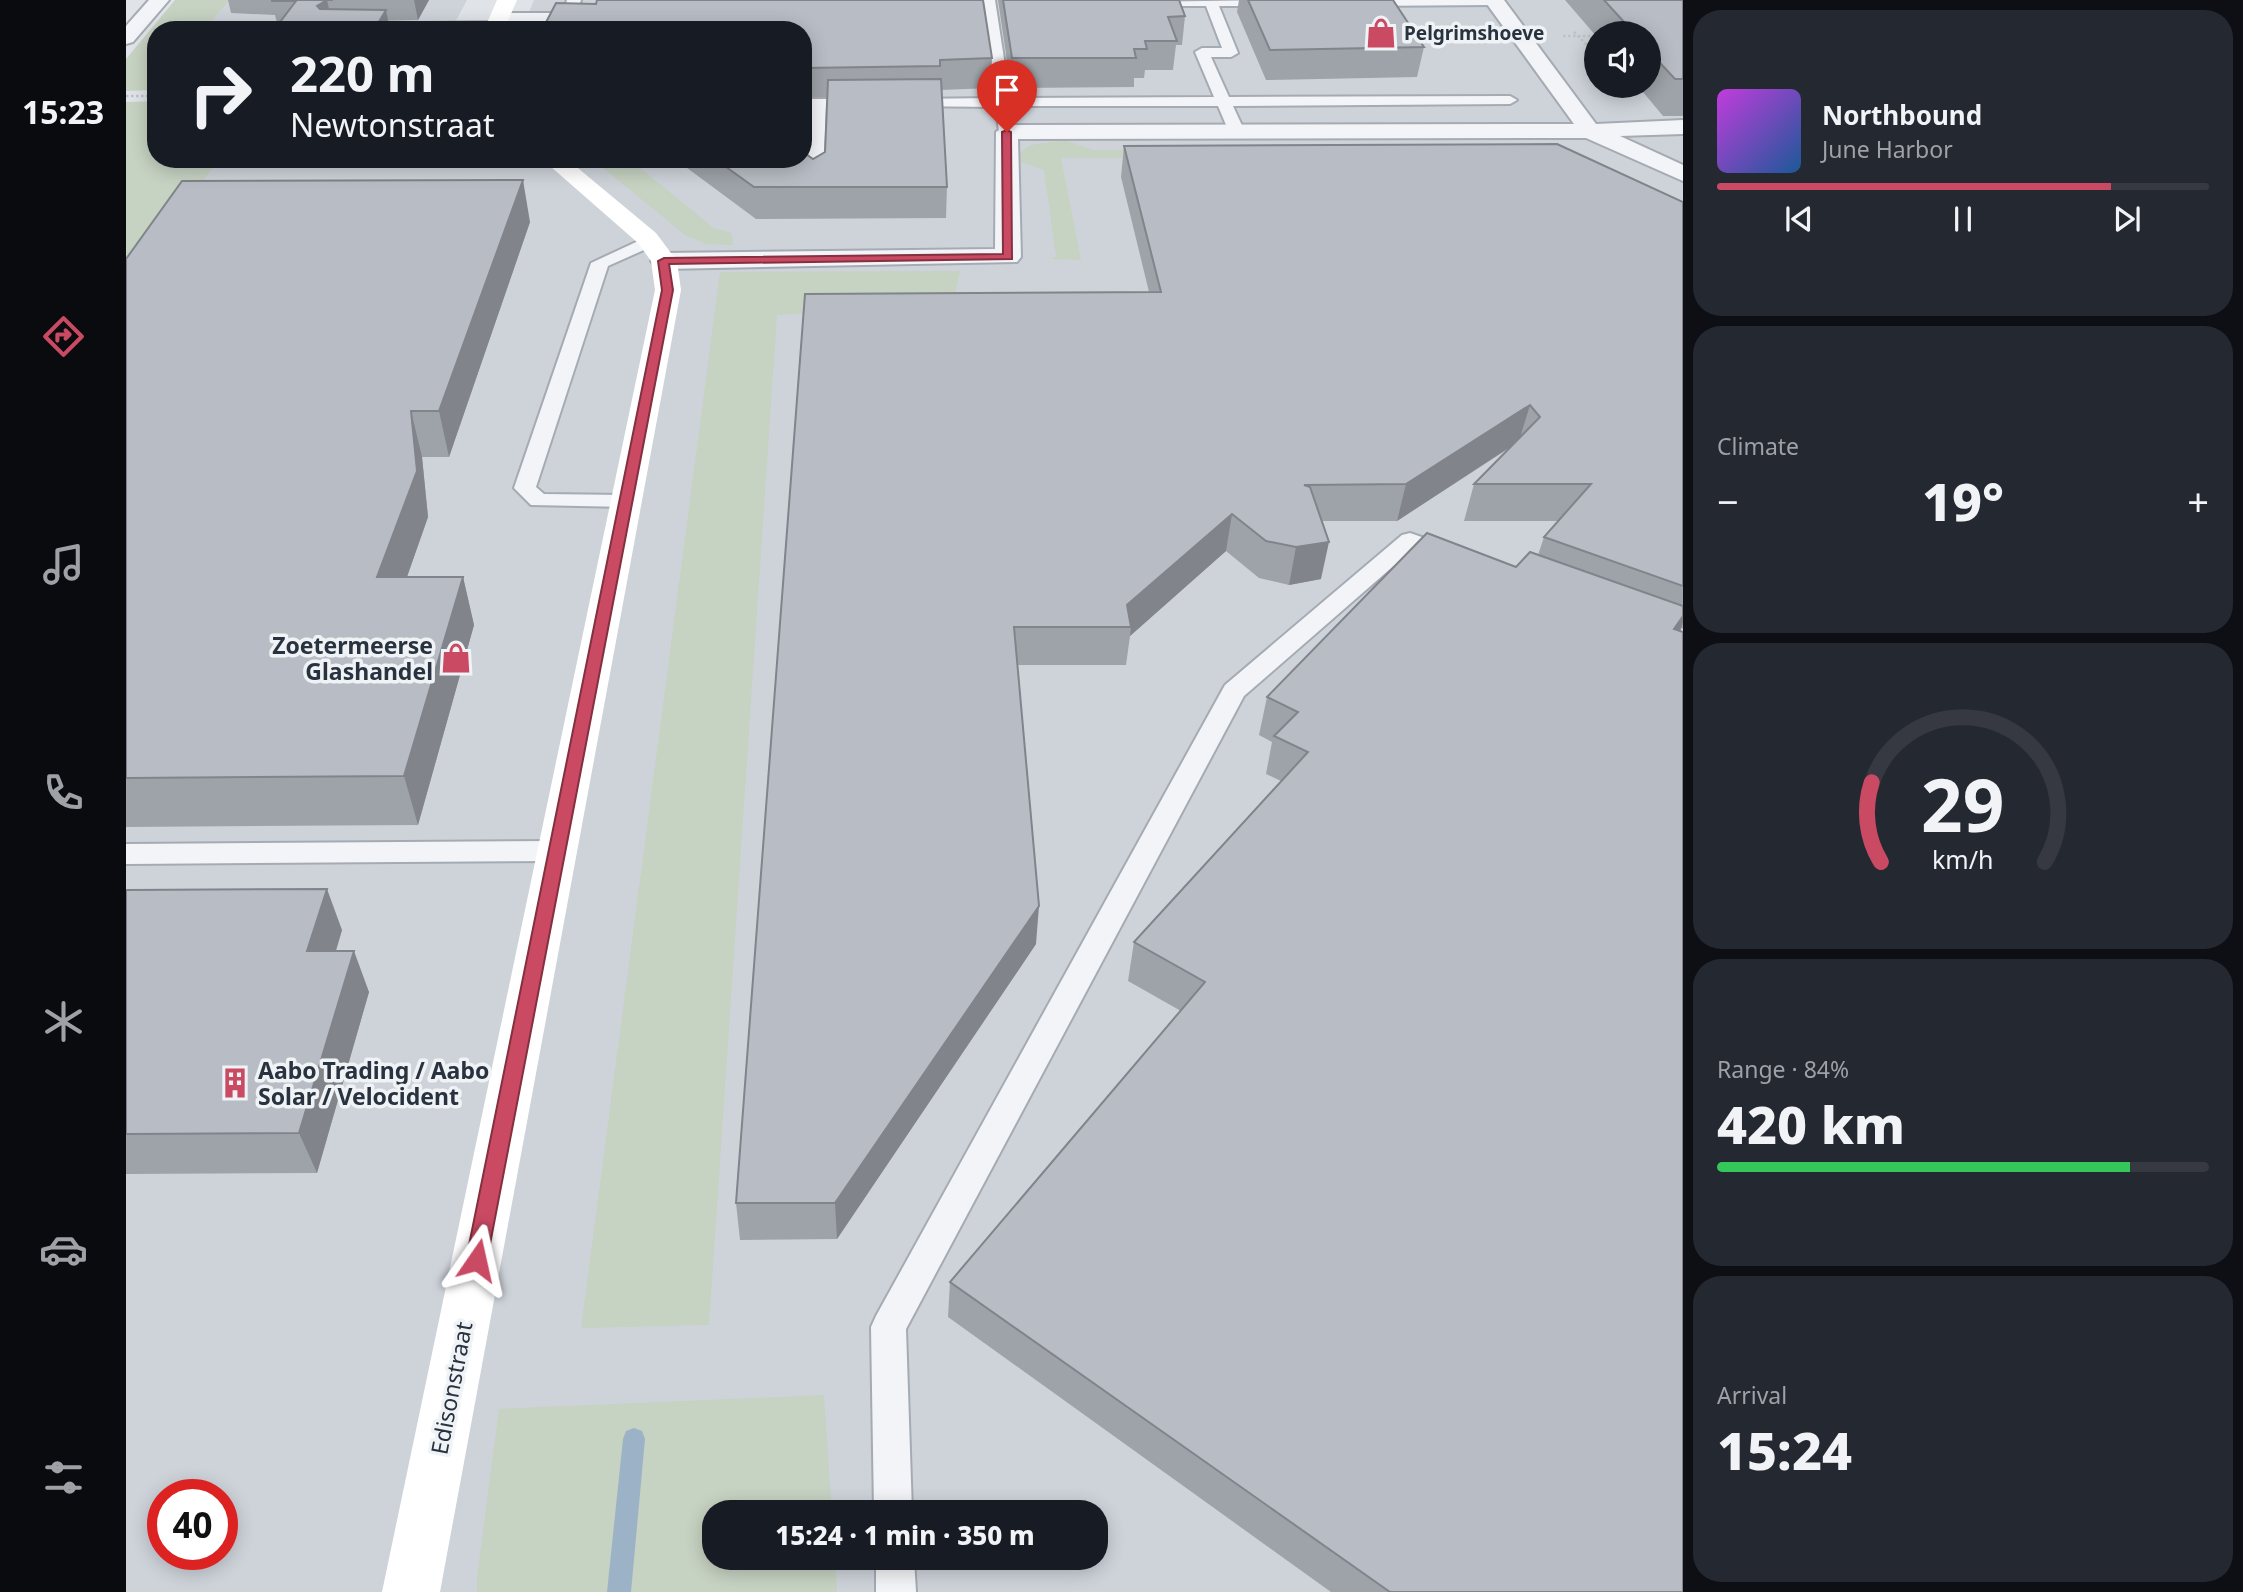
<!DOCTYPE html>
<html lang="en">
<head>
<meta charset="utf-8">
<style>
  :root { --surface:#171b24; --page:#242831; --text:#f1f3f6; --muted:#9ea1a6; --line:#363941; --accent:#c94a62 }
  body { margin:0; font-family:"Noto Sans",sans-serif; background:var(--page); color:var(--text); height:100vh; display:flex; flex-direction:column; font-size:26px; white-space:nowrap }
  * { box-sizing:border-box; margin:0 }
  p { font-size:23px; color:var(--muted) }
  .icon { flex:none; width:38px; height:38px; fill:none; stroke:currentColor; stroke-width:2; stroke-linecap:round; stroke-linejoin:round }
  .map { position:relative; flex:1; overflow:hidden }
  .panel { display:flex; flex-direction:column; gap:10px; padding:10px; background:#0d0f14; width:560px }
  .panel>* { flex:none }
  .guide { position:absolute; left:21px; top:21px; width:665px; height:147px; border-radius:28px; box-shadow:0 4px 18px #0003; background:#171b24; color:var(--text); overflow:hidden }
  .controls { position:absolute; left:1458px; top:21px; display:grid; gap:14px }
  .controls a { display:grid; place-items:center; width:77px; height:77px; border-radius:50%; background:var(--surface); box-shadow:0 4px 18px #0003; font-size:35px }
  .speed { position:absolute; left:21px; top:1479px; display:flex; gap:14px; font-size:35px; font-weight:700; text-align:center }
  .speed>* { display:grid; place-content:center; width:91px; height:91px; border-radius:50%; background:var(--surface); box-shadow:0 4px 18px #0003; line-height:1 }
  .speed .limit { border:10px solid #d22; background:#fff; color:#111 }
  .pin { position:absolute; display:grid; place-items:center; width:60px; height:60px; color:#fff; margin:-72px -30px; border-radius:50% 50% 50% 0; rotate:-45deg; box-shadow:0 0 7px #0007 }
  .pin .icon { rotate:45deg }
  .me { position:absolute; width:77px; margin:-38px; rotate:11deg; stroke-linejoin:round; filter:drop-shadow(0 0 5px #0008) }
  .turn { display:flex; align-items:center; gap:24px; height:147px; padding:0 28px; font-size:32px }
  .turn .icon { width:91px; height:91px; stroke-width:2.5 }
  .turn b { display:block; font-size:49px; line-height:60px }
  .big { font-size:52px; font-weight:800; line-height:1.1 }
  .panel .tile { flex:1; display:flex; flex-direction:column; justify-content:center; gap:10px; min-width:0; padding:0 24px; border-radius:28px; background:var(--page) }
  .panel .dial { align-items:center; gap:0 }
  .dial svg { height:182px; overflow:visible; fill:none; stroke:var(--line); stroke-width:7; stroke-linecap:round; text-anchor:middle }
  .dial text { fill:var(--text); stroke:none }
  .song { display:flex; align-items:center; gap:21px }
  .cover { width:84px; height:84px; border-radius:10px; background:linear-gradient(135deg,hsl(290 70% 55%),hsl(210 70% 35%)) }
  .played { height:7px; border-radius:4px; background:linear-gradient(90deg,var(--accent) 80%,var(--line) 80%) }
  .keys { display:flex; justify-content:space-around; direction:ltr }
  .heat { display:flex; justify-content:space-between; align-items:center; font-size:38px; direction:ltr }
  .charge { height:10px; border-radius:5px; background:linear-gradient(90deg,#34c759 84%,var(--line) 0) }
  .trip { position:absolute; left:576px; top:1500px; width:406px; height:70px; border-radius:28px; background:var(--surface); box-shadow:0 4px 18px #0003; font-weight:800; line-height:70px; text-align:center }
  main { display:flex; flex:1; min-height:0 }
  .dock { display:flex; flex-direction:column; width:126px; justify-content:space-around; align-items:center; background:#090b0e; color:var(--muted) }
  .dock .icon { width:49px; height:49px }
  .dock .on { color:var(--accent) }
  .dock b { font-size:32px; color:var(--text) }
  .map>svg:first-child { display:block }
  .built { fill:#ced3da; fill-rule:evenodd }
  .green { fill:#c6d2c2 }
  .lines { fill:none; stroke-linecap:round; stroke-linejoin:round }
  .stream { fill:#9cb3c7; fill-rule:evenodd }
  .lane-casing { stroke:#a5abb3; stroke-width:4 }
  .street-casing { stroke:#a5abb3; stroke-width:4 }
  .path { stroke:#bec2c7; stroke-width:2.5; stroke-dasharray:2.5 2.5; stroke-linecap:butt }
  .lane { fill:#f3f4f7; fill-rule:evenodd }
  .street { fill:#f3f4f7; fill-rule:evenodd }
  .secondary { fill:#fff; fill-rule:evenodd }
  .wall { fill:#9ea3a9; fill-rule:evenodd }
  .shaded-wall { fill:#81848a }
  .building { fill:#b8bdc5; stroke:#81848a; stroke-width:2 }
  .route { fill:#c94a62; stroke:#833040; stroke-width:2 }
  .labels { text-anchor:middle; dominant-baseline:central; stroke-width:7; stroke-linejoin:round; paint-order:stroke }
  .far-poi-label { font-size:19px; font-weight:bold; fill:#29323f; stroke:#f0f3f6; text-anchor:start }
  .poi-label { font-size:23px; font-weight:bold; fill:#29323f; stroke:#f0f3f6; text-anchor:end }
  .street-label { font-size:23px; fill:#29323f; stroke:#f0f3f6 }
</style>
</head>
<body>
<main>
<nav class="dock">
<b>15:23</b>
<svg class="icon on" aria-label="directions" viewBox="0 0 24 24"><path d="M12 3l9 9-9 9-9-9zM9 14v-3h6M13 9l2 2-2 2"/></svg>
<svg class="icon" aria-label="music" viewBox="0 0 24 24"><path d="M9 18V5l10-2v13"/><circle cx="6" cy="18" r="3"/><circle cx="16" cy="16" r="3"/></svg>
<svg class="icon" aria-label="phone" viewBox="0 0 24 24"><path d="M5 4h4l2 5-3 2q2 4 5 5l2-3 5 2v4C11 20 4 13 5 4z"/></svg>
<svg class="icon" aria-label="climate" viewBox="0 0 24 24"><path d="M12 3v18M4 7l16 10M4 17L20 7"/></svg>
<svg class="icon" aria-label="car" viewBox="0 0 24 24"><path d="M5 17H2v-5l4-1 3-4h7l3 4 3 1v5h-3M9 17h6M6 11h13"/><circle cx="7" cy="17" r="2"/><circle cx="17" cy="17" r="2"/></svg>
<svg class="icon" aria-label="filters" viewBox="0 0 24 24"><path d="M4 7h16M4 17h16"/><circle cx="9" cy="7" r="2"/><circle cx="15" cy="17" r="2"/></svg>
</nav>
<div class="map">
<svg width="1557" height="1592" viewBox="0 0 1557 1592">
  <rect width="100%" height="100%" fill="#e0e4e9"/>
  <path class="built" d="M 104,0 L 341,0 L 325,30 L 78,30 Z
    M 408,0 L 1557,0 L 1557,1592 L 0,1592 L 0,147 L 30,159 L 677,159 L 677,30 L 396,30 ZM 1470,33 L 1522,33 L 1522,86 L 1470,86 ZM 37,1494 L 96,1494 L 96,1554 L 37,1554 ZM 588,1512 L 970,1512 L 970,1558 L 588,1558 Z"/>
  <path class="green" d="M 49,0 L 104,0 L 78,30 L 30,30 L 30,90 L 0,91 L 0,59 Z
    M 30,101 L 30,159 L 93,159 L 0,287 L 0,102 Z
    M 939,140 L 967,150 L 1071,150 L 1074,158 L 935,158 L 955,260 L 925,259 L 930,256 L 918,170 L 892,161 L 893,153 L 905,145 Z
    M 466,159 L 503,159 L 588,228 L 606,233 L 607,245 L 580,244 L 559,235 Z
    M 834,271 L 827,304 L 651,315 L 583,1325 L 455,1328 L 594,272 Z
    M 698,1395 L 706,1512 L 588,1512 L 588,1558 L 709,1558 L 711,1592 L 351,1592 L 351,1577 L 373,1409 Z"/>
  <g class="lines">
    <path class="stream" d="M 508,1428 L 516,1431 L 519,1439 L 505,1592 L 481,1592 L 497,1439 L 500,1431 Z"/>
    <g class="lane-casing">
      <path id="lane" d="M 441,0 L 455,0 L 449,17 L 442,21 L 373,21 L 366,17 L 373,13 L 437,13 Z
        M 855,0 L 869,0 L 884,98 L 1088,97 L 1069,52 L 1076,48 L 1096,48 L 1080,6 L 1018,6 L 1011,2 L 1152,0 L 1152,5 L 1147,6 L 1093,6 L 1112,53 L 1105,57 L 1085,57 L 1103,97 L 1384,96 L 1391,100 L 1384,104 L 1107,106 L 1119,132 L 1111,137 L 1103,132 L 1092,106 L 885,106 L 889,132 L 881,137 L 873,132 L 870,107 L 778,106 L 776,103 L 783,99 L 869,98 Z
        M 1230,0 L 1375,0 L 1376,1 L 1369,5 L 1235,6 L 1230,5 Z
        M 369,22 L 376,26 L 374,29 L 221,28 L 228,24 Z
        M 677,99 L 737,99 L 744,103 L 737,107 L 700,107 L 697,183 L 689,188 L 681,183 L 685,107 L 677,107 Z
        M 523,236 L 532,241 L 529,245 L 482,266 L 410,487 L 418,494 L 500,495 L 511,501 L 500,507 L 405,505 L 388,488 L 465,263 Z
        M 1284,533 L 1333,550 L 1336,555 L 1325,562 L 1287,549 L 1118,696 L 780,1329 L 786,1512 L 748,1512 L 745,1327 L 750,1316 L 1099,685 L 1276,535 Z
        M 432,841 L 442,844 L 446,851 L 442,858 L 432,861 L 0,864 L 0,844 Z
        M 750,1558 L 788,1558 L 790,1592 L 750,1592 Z"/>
    </g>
    <g class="street-casing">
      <path id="street" d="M 23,0 L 43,0 L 7,42 L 0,44 L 0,26 Z
        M 1358,0 L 1378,0 L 1470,124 L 1557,120 L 1557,134 L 1494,136 L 1557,165 L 1557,181 L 1460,138 L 892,139 L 895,257 L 891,262 L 538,269 L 529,266 L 525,261 L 529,256 L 538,253 L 869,249 L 870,132 L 881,125 L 1448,124 Z"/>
    </g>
    <path class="path" d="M 1448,32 L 1461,45
      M 1437,36 L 1465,36
      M 0,96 L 30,96"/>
    <use href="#lane" class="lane"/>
    <use href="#street" class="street"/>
    <path class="secondary" d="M 371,0 L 391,0 L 378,30 L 358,30 Z
      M 416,159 L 441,159 L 530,233 L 551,261 L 555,290 L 314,1592 L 256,1592 L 529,290 L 525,261 L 512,243 Z"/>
  </g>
  <path class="wall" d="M 102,0 L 303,0 L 292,20 L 154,23 L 151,23 L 149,15 L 105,13 Z
    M 471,0 L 857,0 L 866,58 L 865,88 L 815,90 L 821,187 L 820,218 L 630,219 L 549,159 L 677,159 L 677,30 L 416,30 L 430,3 L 470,4 ZM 682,97 L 701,97 L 699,152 L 687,159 L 680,154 L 682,110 Z
    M 872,0 L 1053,0 L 1059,16 L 1056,45 L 1050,45 L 1047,70 L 1019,70 L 1018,78 L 1008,78 L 1008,87 L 885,88 Z
    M 1113,0 L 1267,0 L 1298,47 L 1291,77 L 1140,80 L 1111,12 Z
    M 1439,0 L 1557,0 L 1557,116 L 1537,116 L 1512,86 L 1522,86 L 1522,33 L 1470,33 L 1470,36 Z
    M 998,146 L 1557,202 L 1557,629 L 1555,628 L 1554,631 L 1557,1592 L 1205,1592 L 822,1317 L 824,1282 L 1055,1011 L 1002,981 L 1008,942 L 1155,781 L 1140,774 L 1146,742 L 1133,735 L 1141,697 L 1390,567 L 1412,555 L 1418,537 L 1432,521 L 1338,521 L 1348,484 L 1385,447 L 1271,521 L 1195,521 L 1195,579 L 1163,585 L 1133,578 L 1100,551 L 1004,636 L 1000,665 L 891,665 L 910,944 L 711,1239 L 614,1240 L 610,1203 L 1023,292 L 995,177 Z
    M 404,222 L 323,457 L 296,457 L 302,517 L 281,577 L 337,577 L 348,625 L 292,825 L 0,827 L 0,259 Z
    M 0,890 L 216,930 L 210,951 L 243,992 L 191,1173 L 0,1174 Z"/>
  <path class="shaded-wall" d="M 201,0 L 206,21 L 191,6 Z
    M 288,0 L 303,0 L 292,20 Z
    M 260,10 L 264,30 L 248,30 Z
    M 681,80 L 682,110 L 678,183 L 677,148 Z
    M 397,180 L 404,222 L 323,457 L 313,411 Z
    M 1404,405 L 1393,441 L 1271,521 L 1280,484 Z
    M 285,411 L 296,457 L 302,517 L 264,625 L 251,577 Z
    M 1106,514 L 1100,551 L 1004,636 L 1005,627 L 1001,605 Z
    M 1203,542 L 1195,579 L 1163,585 L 1170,547 Z
    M 337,577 L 348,625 L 292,825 L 278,776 Z
    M 1557,616 L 1557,623 L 1548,646 L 1548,629 Z
    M 201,889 L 216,930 L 197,993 L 181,951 Z
    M 913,906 L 910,944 L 711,1239 L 709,1203 Z
    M 228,951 L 243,992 L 191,1173 L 173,1133 Z"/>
  <path class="building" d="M 146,0 L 207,0 L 201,0 L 191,6 L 194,9 L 260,10 L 248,30 L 148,30 L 170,1 L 146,1 Z
    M 471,0 L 857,0 L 866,58 L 814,60 L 814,66 L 677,68 L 677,30 L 416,30 L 430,3 L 470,4 Z
    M 877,0 L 1053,0 L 1059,16 L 1042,17 L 1051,41 L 1019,41 L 1021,49 L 1008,49 L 1010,58 L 886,58 Z
    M 1122,0 L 1267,0 L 1298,47 L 1144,50 Z
    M 1478,0 L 1557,0 L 1557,79 L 1549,79 L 1522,50 L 1522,33 L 1508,33 Z
    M 815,79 L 821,187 L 628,187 L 589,159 L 677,159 L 677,152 L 687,159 L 699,152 L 702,80 Z
    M 677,80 L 681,80 L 677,148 Z
    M 1431,144 L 1557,202 L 1557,586 L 1418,537 L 1465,484 L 1348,484 L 1414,417 L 1404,405 L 1280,484 L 1178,485 L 1184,487 L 1203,542 L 1170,547 L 1140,541 L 1106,514 L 1001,605 L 1005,627 L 888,627 L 913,906 L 709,1203 L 610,1203 L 679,294 L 1035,292 L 998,146 Z
    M 397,180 L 313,411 L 285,411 L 291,471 L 251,577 L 337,577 L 278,776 L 0,778 L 0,259 L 56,181 Z
    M 1301,533 L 1390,567 L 1404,552 L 1557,606 L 1557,616 L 1548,629 L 1557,632 L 1557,1592 L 1264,1592 L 824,1282 L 1079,982 L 1008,942 L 1182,752 L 1148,736 L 1172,712 L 1141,697 Z
    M 201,889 L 181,951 L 228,951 L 173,1133 L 0,1134 L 0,890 Z"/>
  <path class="route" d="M 881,130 L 885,132 L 886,259 L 543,264 L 547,290 L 361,1260 L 358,1267 L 351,1269 L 343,1267 L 340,1260 L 536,290 L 532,261 L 538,258 L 877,254 L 876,132 Z"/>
  <defs>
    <g id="shop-bare" transform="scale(2.415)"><path d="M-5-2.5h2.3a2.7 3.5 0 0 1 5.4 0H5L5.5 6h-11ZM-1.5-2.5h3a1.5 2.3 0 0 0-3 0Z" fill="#c94a62" stroke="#f0f3f6" stroke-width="2.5" paint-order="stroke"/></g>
    <g id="building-bare" transform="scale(2.415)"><path d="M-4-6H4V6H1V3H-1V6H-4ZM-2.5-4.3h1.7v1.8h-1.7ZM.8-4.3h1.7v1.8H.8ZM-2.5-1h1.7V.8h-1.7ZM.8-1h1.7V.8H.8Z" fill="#c94a62" stroke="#f0f3f6" stroke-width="2.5" paint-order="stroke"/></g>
  </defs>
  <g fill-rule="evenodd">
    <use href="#shop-bare" x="1255" y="33"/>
    <use href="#shop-bare" x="330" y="658"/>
    <use href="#building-bare" x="109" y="1083"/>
  </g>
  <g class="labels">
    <g class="far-poi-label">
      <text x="1278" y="33">Pelgrimshoeve</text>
    </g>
    <g class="poi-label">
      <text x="307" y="645">Zoetermeerse<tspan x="307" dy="26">Glashandel</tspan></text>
      <text x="132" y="1070" text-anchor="start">Aabo Trading / Aabo<tspan x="132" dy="26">Solar / Velocident</tspan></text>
    </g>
    <g class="street-label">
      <text transform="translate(325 1388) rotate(-79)">Edisonstraat</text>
    </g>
  </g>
</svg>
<div class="controls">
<a><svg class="icon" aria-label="sound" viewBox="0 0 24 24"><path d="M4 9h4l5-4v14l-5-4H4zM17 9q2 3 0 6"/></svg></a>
</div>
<div class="speed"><div class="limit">40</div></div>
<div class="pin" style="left:881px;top:132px;background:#d93025"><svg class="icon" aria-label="arrive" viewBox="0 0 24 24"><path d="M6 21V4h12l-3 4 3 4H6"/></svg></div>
<svg class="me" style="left:351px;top:1260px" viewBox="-20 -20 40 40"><path d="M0-17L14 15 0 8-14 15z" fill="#c94a62" stroke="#fff" stroke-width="4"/></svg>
<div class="trip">15:24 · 1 min · 350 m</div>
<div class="guide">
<div class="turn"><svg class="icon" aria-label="right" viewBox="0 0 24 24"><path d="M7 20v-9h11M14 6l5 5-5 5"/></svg><div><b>220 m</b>Newtonstraat</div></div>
</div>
</div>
<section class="panel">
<div class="tile">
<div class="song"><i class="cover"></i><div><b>Northbound</b><p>June Harbor</p></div></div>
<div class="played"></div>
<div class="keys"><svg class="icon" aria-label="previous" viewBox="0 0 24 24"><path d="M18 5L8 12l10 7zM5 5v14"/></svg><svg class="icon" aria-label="pause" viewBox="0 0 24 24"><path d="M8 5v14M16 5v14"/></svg><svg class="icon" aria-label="next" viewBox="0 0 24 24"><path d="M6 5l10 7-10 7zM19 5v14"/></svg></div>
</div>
<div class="tile"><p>Climate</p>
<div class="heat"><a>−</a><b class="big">19°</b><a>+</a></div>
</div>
<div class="tile dial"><svg viewBox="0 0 100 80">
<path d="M14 69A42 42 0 1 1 86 69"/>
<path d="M14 69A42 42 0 0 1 10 34" stroke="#c94a62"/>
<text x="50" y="56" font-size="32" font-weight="700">29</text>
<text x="50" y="72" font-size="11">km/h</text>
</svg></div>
<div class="tile"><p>Range · 84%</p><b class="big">420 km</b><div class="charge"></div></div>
<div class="tile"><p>Arrival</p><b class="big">15:24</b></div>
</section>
</main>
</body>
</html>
